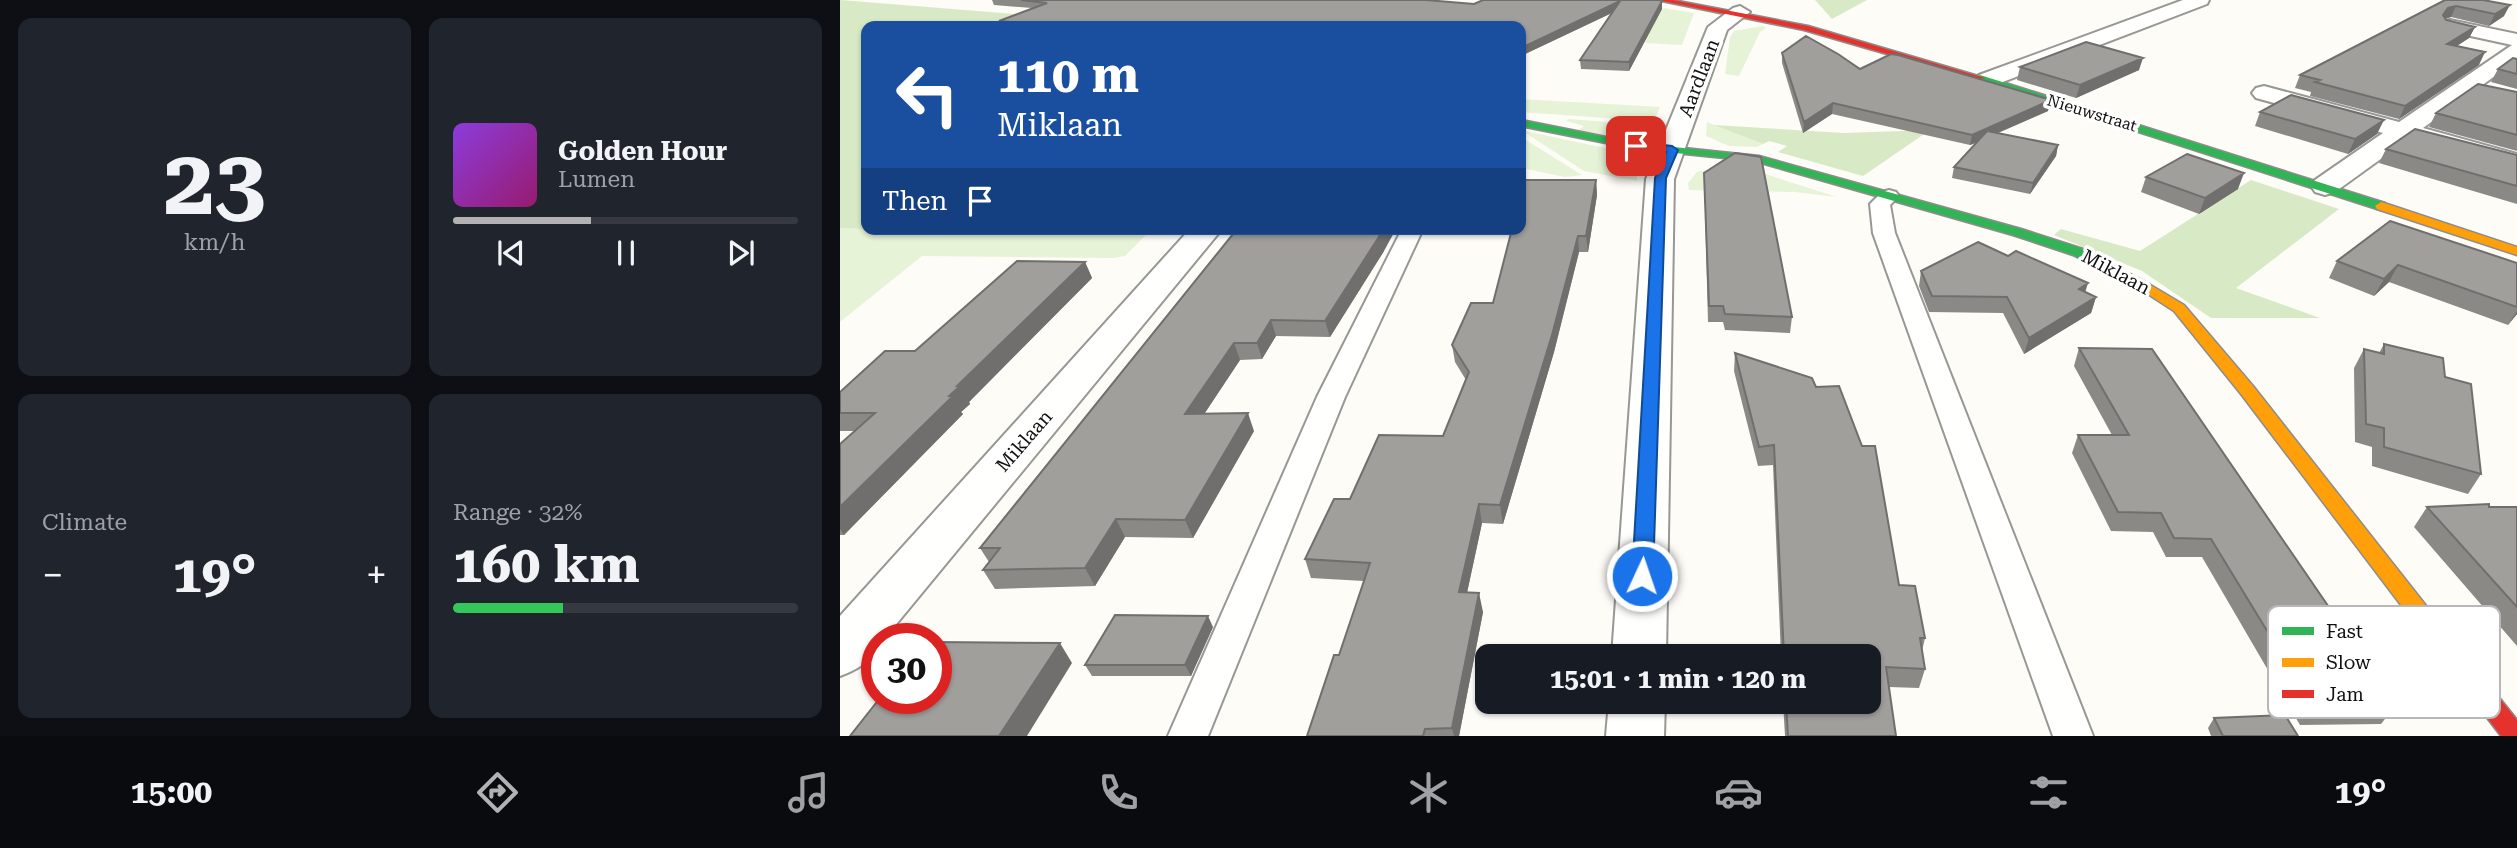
<!DOCTYPE html>
<html lang="en">
<head>
<meta charset="utf-8">
<style>
  :root { --surface:#171b24; --page:#20242c; --text:#f1f3f6; --muted:#9ea1a6; --line:#363941; --accent:#b2b2b3 }
  body { margin:0; font-family:"Roboto Serif",serif; background:var(--page); color:var(--text); height:100vh; display:flex; flex-direction:column; font-size:26px; white-space:nowrap }
  * { box-sizing:border-box; margin:0 }
  p { font-size:23px; color:var(--muted) }
  .icon { flex:none; width:38px; height:38px; fill:none; stroke:currentColor; stroke-width:2; stroke-linecap:round; stroke-linejoin:round }
  .map { position:relative; flex:1; overflow:hidden }
  .details { display:flex; flex-direction:column; gap:18px; padding:18px; background:#0d0f14; width:840px }
  .details>* { flex:none }
  .guide { position:absolute; left:21px; top:21px; width:665px; height:214px; border-radius:14px; box-shadow:0 2px 5px #0004; background:#1a4fa0; color:#fff; overflow:hidden }
  .speed { position:absolute; left:21px; top:623px; display:flex; gap:14px; font-size:35px; font-weight:700; text-align:center }
  .speed>* { display:grid; place-content:center; width:91px; height:91px; border-radius:50%; background:var(--surface); box-shadow:0 2px 5px #0004; line-height:1 }
  .speed .limit { border:10px solid #d22; background:#fff; color:#111 }
  .pin { position:absolute; display:grid; place-items:center; width:60px; height:60px; color:#fff; margin:-30px; border-radius:14px; box-shadow:0 4px 10px #0006 }
  .me { position:absolute; width:77px; margin:-38px; rotate:3deg; stroke-linejoin:round; filter:drop-shadow(0 0 5px #0008) }
  .turn { display:flex; align-items:center; gap:24px; height:147px; padding:0 21px; font-size:32px }
  .turn .icon { width:91px; height:91px; stroke-width:2.5 }
  .turn b { display:block; font-size:49px; line-height:60px }
  .then { display:flex; align-items:center; height:66px; padding:0 21px; background:#0003; gap:14px; font-size:26px }
  .big { font-size:52px; font-weight:700; line-height:1.1 }
  .details .card { flex:1; display:flex; flex-direction:column; justify-content:center; gap:10px; min-width:0; padding:0 24px; border-radius:14px; background:var(--page) }
  .details .dial { align-items:center; gap:0 }
  .dial b { font-size:91px; line-height:1 }
  .song { display:flex; align-items:center; gap:21px }
  .cover { width:84px; height:84px; border-radius:10px; background:linear-gradient(135deg,hsl(270 70% 55%),hsl(320 70% 35%)) }
  .played { height:7px; border-radius:4px; background:linear-gradient(90deg,var(--accent) 40%,var(--line) 40%) }
  .keys { display:flex; justify-content:space-around; direction:ltr }
  .heat { display:flex; justify-content:space-between; align-items:center; font-size:38px; direction:ltr }
  .charge { height:10px; border-radius:5px; background:linear-gradient(90deg,#34c759 32%,var(--line) 0) }
  .details .tiles { flex:1; display:grid; gap:18px; grid-template-columns:repeat(2,1fr) }
  .trip { position:absolute; left:635px; top:644px; width:406px; height:70px; border-radius:14px; background:var(--surface); box-shadow:0 2px 5px #0004; font-weight:700; line-height:70px; text-align:center }
  .tabs { display:flex; height:112px; justify-content:space-around; align-items:center; background:#090b0e; color:var(--muted) }
  .tabs .icon { width:49px; height:49px }
  .tabs .current { color:var(--accent) }
  .tabs b { font-size:32px; color:var(--text) }
  main { display:flex; flex:1; min-height:0 }
  .map>svg:first-child { display:block }
  .green { fill:#e7f3d7 }
  .forest { fill:#d8eac5 }
  .lines { fill:none; stroke-linecap:round; stroke-linejoin:round }
  .lane-casing { stroke:#979795; stroke-width:4 }
  .street-casing { stroke:#979795; stroke-width:4 }
  .fast-casing { stroke:#8e8d8b; stroke-width:3 }
  .slow-casing { stroke:#8e8d8b; stroke-width:3 }
  .jam-casing { stroke:#8e8d8b; stroke-width:3 }
  .lane { fill:#fffffe; fill-rule:evenodd }
  .street { fill:#fffffe; fill-rule:evenodd }
  .fast { fill:#30b455; fill-rule:evenodd }
  .slow { fill:#ff9f0a; fill-rule:evenodd }
  .jam { fill:#e5322d; fill-rule:evenodd }
  .wall { fill:#8a8986 }
  .shaded-wall { fill:#716f6d }
  .building { fill:#a19f9c; stroke:#716f6d; stroke-width:2 }
  .route { fill:#1a73e8; stroke:#114b97; stroke-width:2 }
  .labels { text-anchor:middle; dominant-baseline:central; stroke-width:7; stroke-linejoin:round; paint-order:stroke }
  .far-street-label { font-size:16px; fill:#111; stroke:#fff }
  .street-label { font-size:19px; fill:#111; stroke:#fff }
  .key { fill:#fff; stroke:#b8b8b8; stroke-width:2 }
  .key-label { font-size:19px; fill:#111 }
</style>
</head>
<body>
<main>
<section class="details">
<div class="tiles">
<div class="card dial"><b>23</b><p>km/h</p></div>
<div class="card">
<div class="song"><i class="cover"></i><div><b>Golden Hour</b><p>Lumen</p></div></div>
<div class="played"></div>
<div class="keys"><svg class="icon" aria-label="previous" viewBox="0 0 24 24"><path d="M18 5L8 12l10 7zM5 5v14"/></svg><svg class="icon" aria-label="pause" viewBox="0 0 24 24"><path d="M8 5v14M16 5v14"/></svg><svg class="icon" aria-label="next" viewBox="0 0 24 24"><path d="M6 5l10 7-10 7zM19 5v14"/></svg></div>
</div>
<div class="card"><p>Climate</p>
<div class="heat"><a>−</a><b class="big">19°</b><a>+</a></div>
</div>
<div class="card"><p>Range · 32%</p><b class="big">160 km</b><div class="charge"></div></div>
</div>
</section>
<div class="map">
<svg width="1677" height="736" viewBox="0 0 1677 736">
  <rect width="100%" height="100%" fill="#fdfcf7"/>
  <path class="green" d="M 824,8 L 854,13 L 842,45 L 805,43 L 809,33 L 790,18 L 813,15 Z
    M 923,26 L 926,28 L 920,32 L 899,76 L 885,74 L 890,37 L 894,31 Z
    M 681,99 L 820,107 L 813,123 L 793,125 L 780,119 L 681,112 Z
    M 729,119 L 768,122 L 793,130 L 808,130 L 805,138 L 793,139 L 737,131 L 744,126 L 726,121 Z
    M 867,122 L 923,144 L 917,147 L 889,146 L 866,136 Z
    M 681,130 L 793,154 L 789,157 L 797,163 L 797,181 L 744,171 Z
    M 681,137 L 742,175 L 725,177 L 681,168 Z
    M 880,167 L 925,174 L 997,197 L 955,192 L 849,190 L 848,183 L 857,172 Z
    M 0,228 L 84,232 L 95,229 L 312,229 L 285,256 L 273,258 L 82,256 L 0,322 Z"/>
  <path class="forest" d="M 0,0 L 213,17 L 188,26 L 26,26 L 26,229 L 95,229 L 84,232 L 0,228 Z
    M 975,0 L 1027,0 L 992,19 Z
    M 874,125 L 1004,133 L 1090,130 L 1023,176 L 938,152 L 947,146 L 929,141 L 923,144 Z
    M 1411,180 L 1499,209 L 1396,288 L 1480,318 L 1371,318 L 1302,271 L 1214,235 L 1221,229 L 1300,251 Z"/>
  <g class="lines">
    <g class="lane-casing">
      <path id="lane" d="M 1049,190 L 1056,192 L 1059,196 L 1050,205 L 1055,233 L 1253,736 L 1213,736 L 1033,233 L 1030,204 L 1042,192 Z
        M 562,229 L 583,229 L 505,397 L 368,736 L 328,736 L 477,397 Z"/>
    </g>
    <g class="street-casing">
      <path id="street" d="M 1343,0 L 1369,0 L 1367,4 L 1155,85 L 1139,85 L 1136,80 L 1139,75 Z
        M 900,6 L 910,12 L 887,30 L 834,179 L 826,656 L 772,656 L 806,179 L 868,27 L 893,8 Z
        M 1610,20 L 1677,34 L 1677,60 L 1583,128 L 1677,154 L 1677,170 L 1567,140 L 1495,192 L 1485,195 L 1475,192 L 1471,186 L 1475,180 L 1543,133 L 1416,98 L 1412,93 L 1416,88 L 1424,86 L 1559,122 L 1672,45 L 1603,30 L 1600,26 L 1603,22 Z
        M 350,229 L 382,229 L 44,639 L 37,639 C 37,659 17,670 0,676 L 0,616 Z
        M 769,702 L 825,702 L 824,736 L 766,736 Z"/>
    </g>
    <g class="fast-casing">
      <path id="fast" d="M 1140,75 L 1545,203 L 1547,206 L 1541,210 L 1537,209 L 1137,80 L 1137,76 Z
        M 681,120 L 796,143 L 919,156 L 1181,229 L 1243,249 L 1309,284 L 1307,287 L 1297,287 L 1233,255 L 1173,235 L 914,161 L 796,149 L 681,126 Z"/>
    </g>
    <g class="slow-casing">
      <path id="slow" d="M 1541,202 L 1677,247 L 1677,255 L 1537,209 L 1535,206 Z
        M 1302,280 L 1344,305 L 1413,386 L 1602,626 L 1605,632 L 1602,638 L 1594,641 L 1586,638 L 1401,394 L 1334,311 L 1297,287 L 1295,284 Z"/>
    </g>
    <g class="jam-casing">
      <path id="jam" d="M 817,0 L 833,0 L 968,26 L 1145,78 L 1137,80 L 964,30 Z
        M 1594,623 L 1602,626 L 1677,720 L 1677,736 L 1661,736 L 1586,638 L 1583,632 L 1586,626 Z"/>
    </g>
    <use href="#lane" class="lane"/>
    <use href="#street" class="street"/>
    <use href="#fast" class="fast"/>
    <use href="#slow" class="slow"/>
    <use href="#jam" class="jam"/>
  </g>
  <path class="wall" d="M 152,0 L 586,0 L 634,4 L 822,9 L 789,71 L 741,69 L 740,60 L 772,13 L 681,56 L 681,26 L 161,26 L 159,21 L 192,8 L 154,5 Z
    M 1605,0 L 1664,16 L 1649,26 L 1611,17 L 1606,19 L 1606,20 L 1635,27 L 1629,38 L 1617,46 L 1639,65 L 1559,119 L 1470,96 L 1471,92 L 1455,88 L 1460,75 Z
    M 942,53 L 1208,111 L 1158,133 L 1218,145 L 1216,156 L 1190,194 L 1112,178 L 1114,167 L 1136,143 L 1130,145 L 992,114 L 963,133 L 942,63 Z
    M 1677,59 L 1677,89 L 1651,82 L 1658,69 Z
    M 1180,67 L 1299,70 L 1236,98 L 1177,80 Z
    M 1677,92 L 1677,151 L 1589,127 L 1596,113 Z
    M 1420,112 L 1537,134 L 1508,154 L 1415,126 Z
    M 1546,149 L 1677,155 L 1677,204 L 1539,163 Z
    M 864,173 L 952,317 L 950,333 L 885,330 L 883,322 L 868,322 Z
    M 1306,177 L 1398,189 L 1359,214 L 1301,192 Z
    M 756,180 L 757,195 L 748,252 L 739,252 L 714,352 L 663,524 L 642,523 L 627,593 L 643,612 L 619,736 L 467,736 L 499,655 L 524,581 L 471,578 L 465,559 L 510,499 L 603,436 L 626,380 L 615,362 L 612,345 L 653,303 Z
    M 393,234 L 544,251 L 490,337 L 436,336 L 422,359 L 400,360 L 364,414 L 414,431 L 353,538 L 285,537 L 255,586 L 155,589 L 143,570 L 149,562 L 140,548 Z
    M 1497,261 L 1677,263 L 1677,314 L 1668,325 L 1549,282 L 1534,296 L 1489,278 Z
    M 245,262 L 252,278 L 129,402 L 130,404 L 121,412 L 123,414 L 4,535 L 0,535 L 0,444 L 15,431 L 0,431 L 0,392 Z
    M 1081,271 L 1245,292 L 1256,297 L 1251,313 L 1184,354 L 1163,313 L 1089,312 L 1079,286 Z
    M 1544,344 L 1605,377 L 1641,474 L 1628,494 L 1532,466 L 1532,447 L 1515,442 L 1514,368 L 1524,349 L 1539,353 Z
    M 1239,348 L 1556,705 L 1541,724 L 1460,725 L 1362,557 L 1326,557 L 1313,532 L 1271,531 L 1232,453 L 1238,435 L 1272,435 L 1234,366 Z
    M 895,353 L 1059,585 L 1085,638 L 1082,651 L 1085,669 L 1079,688 L 1049,687 L 1056,736 L 945,736 L 943,702 L 1029,702 L 1029,656 L 941,656 L 933,465 L 918,466 L 894,371 Z
    M 1587,507 L 1677,507 L 1677,646 L 1574,527 Z
    M 373,627 L 351,676 L 252,676 L 245,665 Z
    M 1374,718 L 1458,736 L 1371,736 L 1368,728 Z"/>
  <path class="shaded-wall" d="M 780,1 L 780,9 L 681,56 L 681,48 Z
    M 822,1 L 822,9 L 789,71 L 789,62 Z
    M 1670,5 L 1664,16 L 1649,26 L 1655,14 Z
    M 1616,6 L 1611,17 L 1602,19 L 1603,15 L 1608,8 Z
    M 1635,27 L 1629,38 L 1601,56 L 1607,44 Z
    M 1645,52 L 1639,65 L 1559,119 L 1565,106 Z
    M 1303,58 L 1299,70 L 1236,98 L 1240,85 Z
    M 1211,100 L 1208,111 L 1130,145 L 1132,135 Z
    M 993,103 L 992,114 L 963,133 L 964,122 Z
    M 1544,120 L 1537,134 L 1508,154 L 1515,139 Z
    M 1218,145 L 1216,156 L 1190,194 L 1193,183 Z
    M 1404,173 L 1398,189 L 1359,214 L 1365,198 Z
    M 756,180 L 757,195 L 748,252 L 746,236 Z
    M 544,229 L 556,229 L 544,251 L 490,337 L 485,321 Z
    M 738,236 L 739,252 L 714,352 L 663,524 L 660,505 Z
    M 245,262 L 252,278 L 129,402 L 130,404 L 121,412 L 123,414 L 4,535 L 0,529 L 0,507 L 109,396 L 117,386 Z
    M 1558,265 L 1549,282 L 1534,296 L 1544,279 Z
    M 1248,283 L 1243,299 L 1239,289 Z
    M 1256,297 L 1251,313 L 1184,354 L 1189,338 Z
    M 1677,311 L 1677,314 L 1668,325 Z
    M 431,320 L 436,336 L 422,359 L 417,343 Z
    M 394,343 L 400,360 L 353,431 L 345,414 Z
    M 408,413 L 414,431 L 353,538 L 345,520 Z
    M 639,504 L 642,523 L 623,611 L 619,592 Z
    M 276,519 L 285,537 L 255,586 L 245,568 Z
    M 639,593 L 643,612 L 619,736 L 614,736 L 612,728 Z
    M 368,616 L 373,627 L 351,676 L 345,665 Z
    M 220,643 L 232,663 L 187,736 L 159,736 Z"/>
  <path class="building" d="M 181,0 L 586,0 L 634,4 L 643,0 L 819,0 L 822,1 L 789,62 L 740,60 L 780,1 L 681,48 L 681,26 L 375,26 L 359,24 L 356,26 L 188,26 L 193,24 L 159,21 L 207,3 Z
    M 1605,0 L 1643,0 L 1670,5 L 1655,14 L 1616,6 L 1608,8 L 1603,15 L 1606,20 L 1635,27 L 1607,44 L 1645,52 L 1565,106 L 1475,82 L 1480,80 L 1460,75 Z
    M 966,36 L 998,54 L 1020,69 L 1051,54 L 1058,55 L 1211,100 L 1132,135 L 993,103 L 964,122 L 942,53 Z
    M 1246,42 L 1303,58 L 1240,85 L 1180,67 Z
    M 1673,58 L 1677,59 L 1677,74 L 1658,69 Z
    M 1638,84 L 1677,92 L 1677,135 L 1596,113 Z
    M 1451,95 L 1544,120 L 1515,139 L 1420,112 Z
    M 1575,129 L 1677,155 L 1677,186 L 1546,149 Z
    M 1147,131 L 1218,145 L 1193,183 L 1114,167 Z
    M 895,153 L 921,157 L 952,317 L 885,314 L 883,306 L 869,306 L 864,173 Z
    M 1347,154 L 1404,173 L 1365,198 L 1306,177 Z
    M 685,180 L 756,180 L 746,236 L 738,236 L 712,335 L 660,505 L 639,504 L 619,592 L 639,593 L 612,728 L 585,729 L 583,736 L 467,736 L 494,655 L 499,655 L 530,563 L 465,559 L 494,499 L 510,499 L 539,435 L 603,436 L 629,372 L 612,345 L 631,303 L 653,303 L 672,229 L 681,229 L 681,196 Z
    M 1550,221 L 1677,263 L 1677,307 L 1558,265 L 1544,279 L 1497,261 Z
    M 406,229 L 544,229 L 485,321 L 431,320 L 417,343 L 394,343 L 345,414 L 408,413 L 345,520 L 276,519 L 245,568 L 143,570 L 160,548 L 140,548 L 393,234 L 402,234 Z
    M 1138,242 L 1168,256 L 1176,251 L 1248,283 L 1239,289 L 1256,297 L 1189,338 L 1167,297 L 1092,296 L 1081,271 Z
    M 177,261 L 245,262 L 117,386 L 120,386 L 109,396 L 112,397 L 0,507 L 0,444 L 35,413 L 0,413 L 0,392 L 45,351 L 75,351 Z
    M 1544,344 L 1603,358 L 1605,377 L 1631,384 L 1641,474 L 1544,447 L 1544,428 L 1526,424 L 1524,349 L 1544,354 Z
    M 1239,348 L 1312,349 L 1556,705 L 1473,706 L 1371,539 L 1334,538 L 1321,513 L 1278,512 L 1238,435 L 1289,435 Z
    M 895,353 L 972,378 L 976,387 L 999,386 L 1022,446 L 1035,446 L 1059,585 L 1075,586 L 1085,638 L 1080,638 L 1085,669 L 1046,667 L 1056,736 L 948,736 L 946,702 L 1029,702 L 1029,656 L 944,656 L 934,445 L 919,447 Z
    M 1649,504 L 1649,507 L 1677,507 L 1677,607 L 1587,507 Z
    M 275,615 L 368,616 L 345,665 L 245,665 Z
    M 96,642 L 220,643 L 159,736 L 10,736 L 40,698 L 96,698 Z
    M 1445,715 L 1458,736 L 1383,736 L 1374,718 Z"/>
  <path class="route" d="M 796,142 L 832,146 L 838,150 L 826,178 L 813,576 L 810,581 L 802,584 L 795,581 L 792,576 L 815,178 L 826,152 L 792,148 L 790,146 Z"/>
  <g class="labels">
    <g class="far-street-label">
      <text transform="translate(1252 113) rotate(17)">Nieuwstraat</text>
    </g>
    <g class="street-label">
      <text transform="translate(859 78) rotate(-69)">Aardlaan</text>
      <text transform="translate(1276 272) rotate(28)">Miklaan</text>
      <text transform="translate(184 441) rotate(-49)">Miklaan</text>
    </g>
  </g>
  <rect x="1428" y="606" width="232" height="112" rx="10" class="key"/>
  <rect x="1442" y="627" width="32" height="8" fill="#30b455"/>
  <rect x="1442" y="658" width="32" height="9" fill="#ff9f0a"/>
  <rect x="1442" y="690" width="32" height="8" fill="#e5322d"/>
  <g class="key-label">
    <text x="1486" y="638">Fast</text>
    <text x="1486" y="669">Slow</text>
    <text x="1486" y="701">Jam</text>
  </g>
</svg>
<div class="speed"><div class="limit">30</div></div>
<div class="pin" style="left:796px;top:146px;background:#d93025"><svg class="icon" aria-label="arrive" viewBox="0 0 24 24"><path d="M6 21V4h12l-3 4 3 4H6"/></svg></div>
<svg class="me" style="left:802px;top:576px" viewBox="-20 -20 40 40"><circle r="17" fill="#1a73e8" stroke="#fff" stroke-width="3"/><path d="M0-11L8 9 0 5-8 9z" fill="#fff"/></svg>
<div class="trip">15:01 · 1 min · 120 m</div>
<div class="guide">
<div class="turn"><svg class="icon" aria-label="left" viewBox="0 0 24 24"><path d="M17 20v-9H6M10 6l-5 5 5 5"/></svg><div><b>110 m</b>Miklaan</div></div>
<div class="then">Then<svg class="icon" aria-label="arrive" viewBox="0 0 24 24"><path d="M6 21V4h12l-3 4 3 4H6"/></svg></div>
</div>
</div>
</main>
<nav class="tabs">
<b>15:00</b>
<svg class="icon current" aria-label="directions" viewBox="0 0 24 24"><path d="M12 3l9 9-9 9-9-9zM9 14v-3h6M13 9l2 2-2 2"/></svg>
<svg class="icon" aria-label="music" viewBox="0 0 24 24"><path d="M9 18V5l10-2v13"/><circle cx="6" cy="18" r="3"/><circle cx="16" cy="16" r="3"/></svg>
<svg class="icon" aria-label="phone" viewBox="0 0 24 24"><path d="M5 4h4l2 5-3 2q2 4 5 5l2-3 5 2v4C11 20 4 13 5 4z"/></svg>
<svg class="icon" aria-label="climate" viewBox="0 0 24 24"><path d="M12 3v18M4 7l16 10M4 17L20 7"/></svg>
<svg class="icon" aria-label="car" viewBox="0 0 24 24"><path d="M5 17H2v-5l4-1 3-4h7l3 4 3 1v5h-3M9 17h6M6 11h13"/><circle cx="7" cy="17" r="2"/><circle cx="17" cy="17" r="2"/></svg>
<svg class="icon" aria-label="filters" viewBox="0 0 24 24"><path d="M4 7h16M4 17h16"/><circle cx="9" cy="7" r="2"/><circle cx="15" cy="17" r="2"/></svg>
<b>19°</b>
</nav>
</body>
</html>
